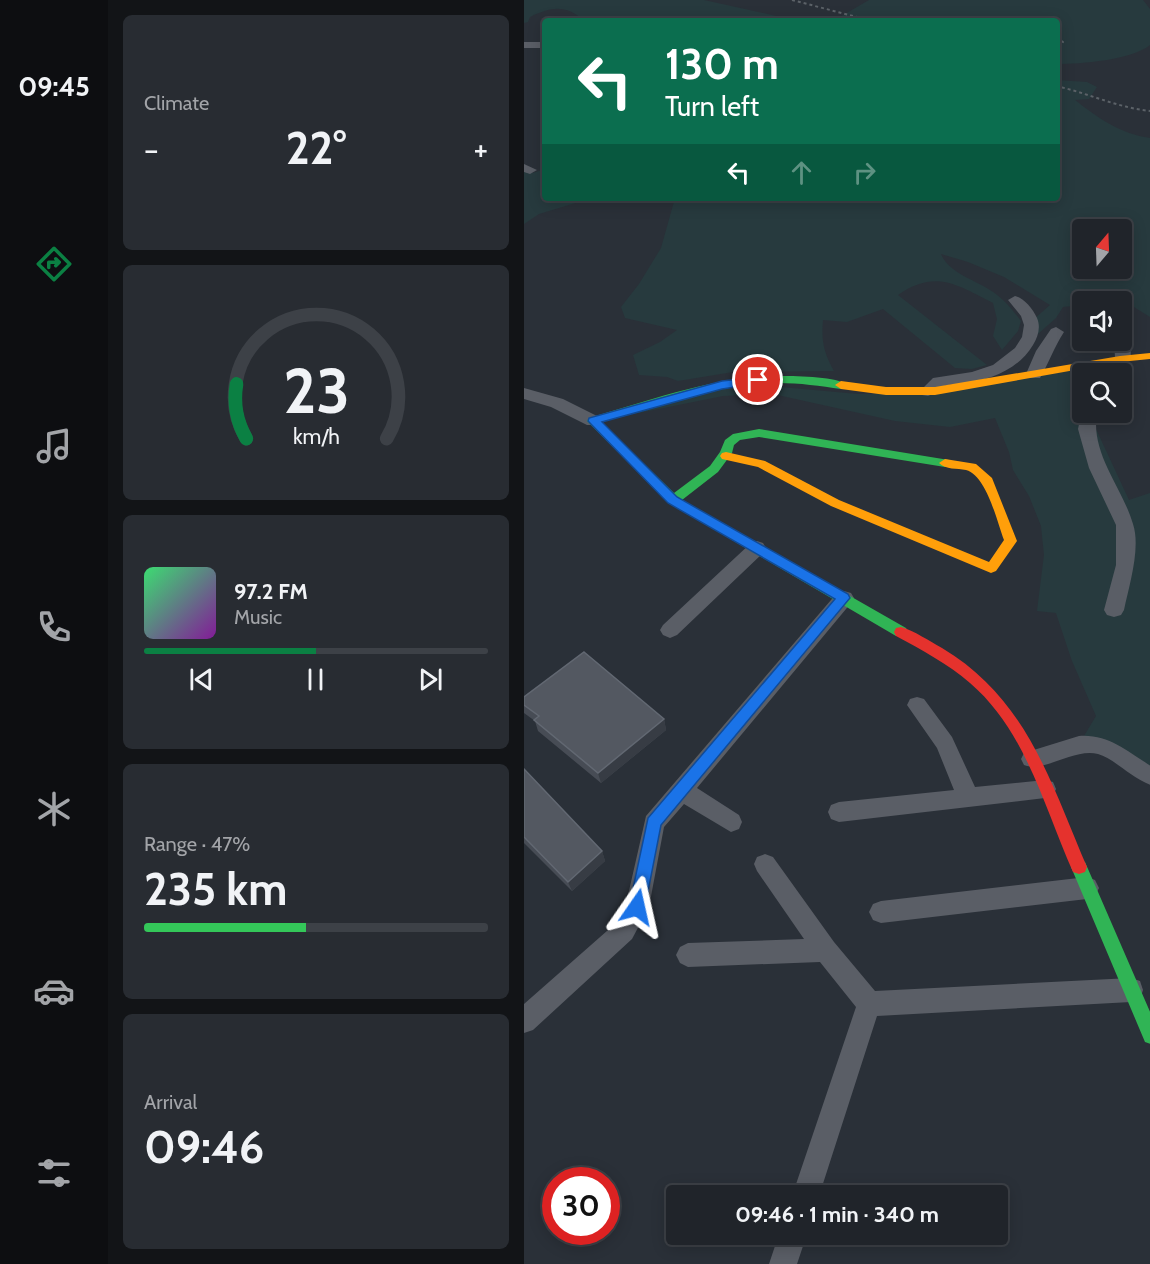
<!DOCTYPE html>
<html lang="en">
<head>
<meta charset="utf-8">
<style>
  :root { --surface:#20242a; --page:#282c32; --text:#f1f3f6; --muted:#a2a4a8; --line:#3d4147; --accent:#0b8043 }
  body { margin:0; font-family:Cabin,sans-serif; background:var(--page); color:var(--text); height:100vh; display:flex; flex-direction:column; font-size:22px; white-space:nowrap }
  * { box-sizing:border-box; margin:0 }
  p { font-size:20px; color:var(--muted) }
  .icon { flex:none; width:33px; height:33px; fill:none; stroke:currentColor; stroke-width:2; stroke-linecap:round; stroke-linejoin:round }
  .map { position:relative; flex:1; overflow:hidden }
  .sheet { display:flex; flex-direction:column; gap:15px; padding:15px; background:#121417; width:416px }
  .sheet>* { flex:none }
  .hud { position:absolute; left:18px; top:18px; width:518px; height:183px; border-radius:6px; box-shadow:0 3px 15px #0003,0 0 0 2px var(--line); background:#0b6e4f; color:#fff; overflow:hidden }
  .needle { width:39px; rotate:19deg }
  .buttons { position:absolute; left:548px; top:219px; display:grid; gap:12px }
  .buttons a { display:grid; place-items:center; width:60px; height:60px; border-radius:6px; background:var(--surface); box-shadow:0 3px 15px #0003,0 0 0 2px var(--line); font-size:30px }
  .speed { position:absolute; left:18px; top:1167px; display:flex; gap:12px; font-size:30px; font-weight:700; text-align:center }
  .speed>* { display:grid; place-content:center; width:78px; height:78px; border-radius:50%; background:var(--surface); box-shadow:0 3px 15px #0003,0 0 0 2px var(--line); line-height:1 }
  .speed .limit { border:9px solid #d22; background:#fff; color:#111 }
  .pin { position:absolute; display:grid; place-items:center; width:51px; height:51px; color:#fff; margin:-26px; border:3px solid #fff; border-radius:50%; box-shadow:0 2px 6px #0007 }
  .me { position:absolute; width:66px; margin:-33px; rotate:11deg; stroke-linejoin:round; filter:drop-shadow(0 0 4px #0008) }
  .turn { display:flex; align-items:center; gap:21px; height:126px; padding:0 24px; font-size:27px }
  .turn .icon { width:78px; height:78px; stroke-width:2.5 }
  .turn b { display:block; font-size:42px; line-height:51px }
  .lanes { display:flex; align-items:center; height:57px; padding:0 24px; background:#0003; justify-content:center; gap:30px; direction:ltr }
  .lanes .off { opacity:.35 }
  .big { font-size:45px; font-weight:700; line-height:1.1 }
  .sheet .tile { flex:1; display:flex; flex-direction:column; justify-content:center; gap:9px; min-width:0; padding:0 21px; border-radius:9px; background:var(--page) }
  .sheet .dial { align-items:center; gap:0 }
  .dial svg { height:156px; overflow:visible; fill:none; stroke:var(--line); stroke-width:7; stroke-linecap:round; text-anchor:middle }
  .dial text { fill:var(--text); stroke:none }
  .song { display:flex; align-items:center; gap:18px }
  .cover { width:72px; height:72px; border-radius:9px; background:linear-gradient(135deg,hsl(140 70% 55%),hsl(290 70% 35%)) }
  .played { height:6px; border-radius:3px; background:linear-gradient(90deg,var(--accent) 50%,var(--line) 50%) }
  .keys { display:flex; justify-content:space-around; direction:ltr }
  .heat { display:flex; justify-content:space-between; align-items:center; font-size:33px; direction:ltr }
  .charge { height:9px; border-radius:4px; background:linear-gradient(90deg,#34c759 47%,var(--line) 0) }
  .trip { position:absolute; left:142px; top:1185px; width:342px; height:60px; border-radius:6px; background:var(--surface); box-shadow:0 3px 15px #0003,0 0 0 2px var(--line); font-weight:700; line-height:60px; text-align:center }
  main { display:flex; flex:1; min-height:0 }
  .dock { display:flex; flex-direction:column; width:108px; justify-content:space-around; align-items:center; background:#0d0e11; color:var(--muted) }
  .dock .icon { width:42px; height:42px }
  .dock .on { color:var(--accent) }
  .dock b { font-size:27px; color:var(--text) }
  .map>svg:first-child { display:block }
  .green { fill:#273a3e; fill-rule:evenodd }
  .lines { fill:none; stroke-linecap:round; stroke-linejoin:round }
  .path { stroke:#5c6268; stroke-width:2; stroke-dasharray:3 3; stroke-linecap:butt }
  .street { fill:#5a5e66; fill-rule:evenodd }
  .fast { fill:#30b455; fill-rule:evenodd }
  .slow { fill:#ff9f0a; fill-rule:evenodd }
  .jam { fill:#e5322d; fill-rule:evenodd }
  .wall { fill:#474c55 }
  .shaded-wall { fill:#373c44 }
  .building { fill:#535861; stroke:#626872; stroke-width:1.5 }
  .route { fill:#1a73e8; stroke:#114b97; stroke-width:1.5 }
</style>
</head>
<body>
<main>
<nav class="dock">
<b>09:45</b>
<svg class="icon on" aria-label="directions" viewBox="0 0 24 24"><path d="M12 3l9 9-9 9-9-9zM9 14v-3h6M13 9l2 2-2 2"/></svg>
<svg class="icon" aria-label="music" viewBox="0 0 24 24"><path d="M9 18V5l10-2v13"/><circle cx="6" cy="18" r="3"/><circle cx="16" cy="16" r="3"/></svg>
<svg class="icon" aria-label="phone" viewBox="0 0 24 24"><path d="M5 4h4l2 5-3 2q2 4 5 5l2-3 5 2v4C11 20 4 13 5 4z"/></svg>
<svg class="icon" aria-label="climate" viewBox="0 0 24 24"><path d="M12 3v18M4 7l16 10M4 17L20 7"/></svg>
<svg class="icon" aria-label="car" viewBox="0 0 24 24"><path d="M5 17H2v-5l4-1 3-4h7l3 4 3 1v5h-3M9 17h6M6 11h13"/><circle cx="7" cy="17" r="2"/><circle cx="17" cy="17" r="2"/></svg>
<svg class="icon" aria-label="filters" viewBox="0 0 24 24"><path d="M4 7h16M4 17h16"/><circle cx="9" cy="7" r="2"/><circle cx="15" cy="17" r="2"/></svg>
</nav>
<section class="sheet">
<div class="tile"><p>Climate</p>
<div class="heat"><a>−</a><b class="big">22°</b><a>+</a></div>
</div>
<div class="tile dial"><svg viewBox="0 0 100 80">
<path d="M14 69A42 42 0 1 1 86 69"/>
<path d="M14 69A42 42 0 0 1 9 41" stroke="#0b8043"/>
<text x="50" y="56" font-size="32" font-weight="700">23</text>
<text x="50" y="72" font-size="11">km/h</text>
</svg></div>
<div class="tile">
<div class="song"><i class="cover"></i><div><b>97.2 FM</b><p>Music</p></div></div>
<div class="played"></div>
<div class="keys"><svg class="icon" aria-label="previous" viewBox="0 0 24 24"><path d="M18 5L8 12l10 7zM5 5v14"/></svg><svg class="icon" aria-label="pause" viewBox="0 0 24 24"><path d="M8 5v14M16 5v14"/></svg><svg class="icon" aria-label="next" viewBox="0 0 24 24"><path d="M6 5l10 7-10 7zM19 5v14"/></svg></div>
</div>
<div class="tile"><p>Range · 47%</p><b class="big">235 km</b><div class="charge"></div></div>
<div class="tile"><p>Arrival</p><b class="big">09:46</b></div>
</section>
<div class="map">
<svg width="627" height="1264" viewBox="0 0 627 1264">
  <rect width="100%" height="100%" fill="#2a3038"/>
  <path class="green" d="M 0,0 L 180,0 L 275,21 L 60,21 C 42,4 27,7 6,17 L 4,22 L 0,23 Z
    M 345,0 L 619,0 L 626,9 L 626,45 C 608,60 557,64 533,64 L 532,21 L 309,21 Z
    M 533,80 L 563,82 L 573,87 L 565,99 L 551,100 C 574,118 597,134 626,138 L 626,317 L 592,296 L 571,301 L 558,302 L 558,305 L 539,307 L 532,318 L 497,349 L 509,320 L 526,305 L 480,277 L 444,262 L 417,254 C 425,273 449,279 466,290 C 479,298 488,309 497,321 L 494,331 L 478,350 L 469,336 L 473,319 L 469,303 C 433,285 412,269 374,295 L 463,365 L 448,369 L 431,368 L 359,309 L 323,322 L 299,320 C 297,341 300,353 310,371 L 209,372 L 154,381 L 143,377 L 115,375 L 109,355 L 136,342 L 153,330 L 101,318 L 97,307 L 115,284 L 137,248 L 151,198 L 532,198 ZM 558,230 L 597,230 L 597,268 L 558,268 Z
    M 21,169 L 21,198 L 68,198 L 15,214 L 0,224 L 0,170 L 9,173 Z
    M 565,367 L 565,373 L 558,374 L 558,412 L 565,414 L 605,500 L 626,493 L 626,766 L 583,753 L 560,736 L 572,716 L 548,661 L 532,613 L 513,611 L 520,555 L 517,526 L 505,496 L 489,470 L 485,452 L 471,418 L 426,427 L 371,421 L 249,394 L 199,396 L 105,415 L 202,387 L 246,386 L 334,394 L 411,394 Z"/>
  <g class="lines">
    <path class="path" d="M 268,0 L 348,21
      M 532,38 L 539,42 L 532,51
      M 532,86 C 564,93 594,108 627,111"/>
    <path class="street" d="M 0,42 L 21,42 L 21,48 L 0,48 Z
      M 0,164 L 13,170 L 6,174 L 0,172 Z
      M 491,296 C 500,298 509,309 513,318 C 517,327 514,337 509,345 C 494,370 466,380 438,384 C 433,385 425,384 420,386 C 413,389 411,394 404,396 L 398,395 L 396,391 L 409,378 L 448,372 L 469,365 L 491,348 L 498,337 L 500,325 L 497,316 L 484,300 Z
      M 597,320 L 605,325 L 607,358 L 599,363 L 591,358 L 590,340 L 597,340 Z
      M 532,327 L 540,332 C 530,347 525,363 516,378 L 504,378 L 502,374 L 512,351 L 527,329 Z
      M 0,388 L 39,399 L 75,417 L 77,421 L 75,425 L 63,425 L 27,407 L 0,399 Z
      M 558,410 L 558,412 L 573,412 C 566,454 598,486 609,524 C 617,548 605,586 600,610 L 597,615 L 590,617 L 583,615 L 580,610 L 592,565 L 592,525 L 565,468 L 554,429 Z
      M 233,541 L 239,543 L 242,548 L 239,553 L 153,635 L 146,638 L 139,635 L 136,630 L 139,625 L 227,543 Z
      M 320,591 L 327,593 L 330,598 L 327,603 L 173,788 L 215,815 L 218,822 L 215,829 L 207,832 L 160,804 L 140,827 L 125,907 L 108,939 L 9,1030 L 0,1033 L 0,1004 L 92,923 L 102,904 L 122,816 L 313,593 Z
      M 393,697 L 400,699 L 428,737 L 451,787 L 521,780 L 529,782 L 532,789 L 529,796 L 521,798 L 315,822 L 307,819 L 304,812 L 307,805 L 315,802 L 430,790 L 413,748 L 383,705 L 386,699 Z
      M 555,736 C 585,734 602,751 627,766 L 627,785 C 607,778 591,759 574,754 C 549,748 521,773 500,765 L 497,759 L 500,753 Z
      M 241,854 L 249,857 L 310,942 L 351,991 L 607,978 L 616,981 L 619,990 L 616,999 L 607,1002 L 353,1016 L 295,1196 L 268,1196 L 332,1007 L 296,962 L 164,967 L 156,963 L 152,955 L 156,947 L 164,943 L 280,939 L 233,871 L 230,864 L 233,857 Z
      M 563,877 L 571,880 L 575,888 L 571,896 L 563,899 L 357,923 L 349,920 L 345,912 L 349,904 L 357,901 Z
      M 255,1234 L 283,1234 L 273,1264 L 245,1264 Z"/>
    <path class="fast" d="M 244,376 C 262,376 311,375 323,385 L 317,389 C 290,385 262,381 234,384 C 180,388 129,408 77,422 L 150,493 L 186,466 L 196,452 L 201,440 L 209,434 L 235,429 L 425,460 L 427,463 L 421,467 L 235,437 L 216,440 L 210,445 L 208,453 L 194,472 L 158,500 L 382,628 L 384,632 L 382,636 L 372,636 L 145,503 L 63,421 L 65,418 C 124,401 183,379 244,376 Z
      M 555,860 L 561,862 L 627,1014 L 627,1044 L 621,1042 L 547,867 L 549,862 Z"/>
    <path class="slow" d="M 627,353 L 627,359 L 596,362 L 411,395 L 362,395 L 317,389 L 311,385 L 317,381 L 362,387 L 411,387 L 596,356 Z
      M 202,452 L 241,461 L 315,500 L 465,562 L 480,540 C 473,522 463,476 442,470 C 433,468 422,470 415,463 L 421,459 L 452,464 L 468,478 L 493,541 L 472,571 L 467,573 L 307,506 L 234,467 L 198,459 L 196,456 L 198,453 Z"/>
    <path class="jam" d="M 377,627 C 391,631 405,641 418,648 C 503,699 526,781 563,867 L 561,872 L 555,874 L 549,872 C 520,807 502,731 446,683 C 424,664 398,650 372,636 L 370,632 L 372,628 Z"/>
  </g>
  <path class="wall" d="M 0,697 L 140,719 L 142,730 L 77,783 L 14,731 L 11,721 L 0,713 Z
    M 0,769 L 78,851 L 81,861 L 48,891 L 0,843 Z"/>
  <path class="shaded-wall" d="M 140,719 L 142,730 L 77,783 L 74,773 Z
    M 78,851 L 81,861 L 48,891 L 44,882 Z"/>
  <path class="building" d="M 60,652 L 140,719 L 74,773 L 10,720 L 15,716 L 0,705 L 0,697 Z
    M 0,769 L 78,851 L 44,882 L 0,837 Z"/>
  <path class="route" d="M 234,377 L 238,378 L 238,383 L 198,389 L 78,422 L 153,497 L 324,594 L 326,598 L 137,825 L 121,907 L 119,912 L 113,915 L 107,912 L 105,907 L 124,818 L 311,599 L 144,503 L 64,421 L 65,418 L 198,381 Z"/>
</svg>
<div class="buttons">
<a><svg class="needle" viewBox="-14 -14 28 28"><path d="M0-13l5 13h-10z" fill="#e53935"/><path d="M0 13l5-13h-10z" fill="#a2a4a8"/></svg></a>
<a><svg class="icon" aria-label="sound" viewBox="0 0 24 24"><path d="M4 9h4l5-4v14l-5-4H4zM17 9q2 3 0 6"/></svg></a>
<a><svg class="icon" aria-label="search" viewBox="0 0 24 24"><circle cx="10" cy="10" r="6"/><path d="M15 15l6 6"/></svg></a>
</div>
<div class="speed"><div class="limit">30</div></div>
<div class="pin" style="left:234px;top:380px;background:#d93025"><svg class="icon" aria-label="arrive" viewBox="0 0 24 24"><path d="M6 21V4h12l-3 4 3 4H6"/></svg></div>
<svg class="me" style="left:113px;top:907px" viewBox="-20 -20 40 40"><path d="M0-17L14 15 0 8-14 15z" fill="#1a73e8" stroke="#fff" stroke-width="4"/></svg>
<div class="trip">09:46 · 1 min · 340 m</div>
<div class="hud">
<div class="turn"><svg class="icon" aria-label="left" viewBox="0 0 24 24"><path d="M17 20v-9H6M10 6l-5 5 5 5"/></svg><div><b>130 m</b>Turn left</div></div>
<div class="lanes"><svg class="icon" aria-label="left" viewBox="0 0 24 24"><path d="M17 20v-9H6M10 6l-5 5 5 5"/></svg><svg class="icon off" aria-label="ahead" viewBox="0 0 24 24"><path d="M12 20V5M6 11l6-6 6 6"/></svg><svg class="icon off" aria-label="right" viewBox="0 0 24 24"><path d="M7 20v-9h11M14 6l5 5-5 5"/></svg></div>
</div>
</div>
</main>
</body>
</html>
